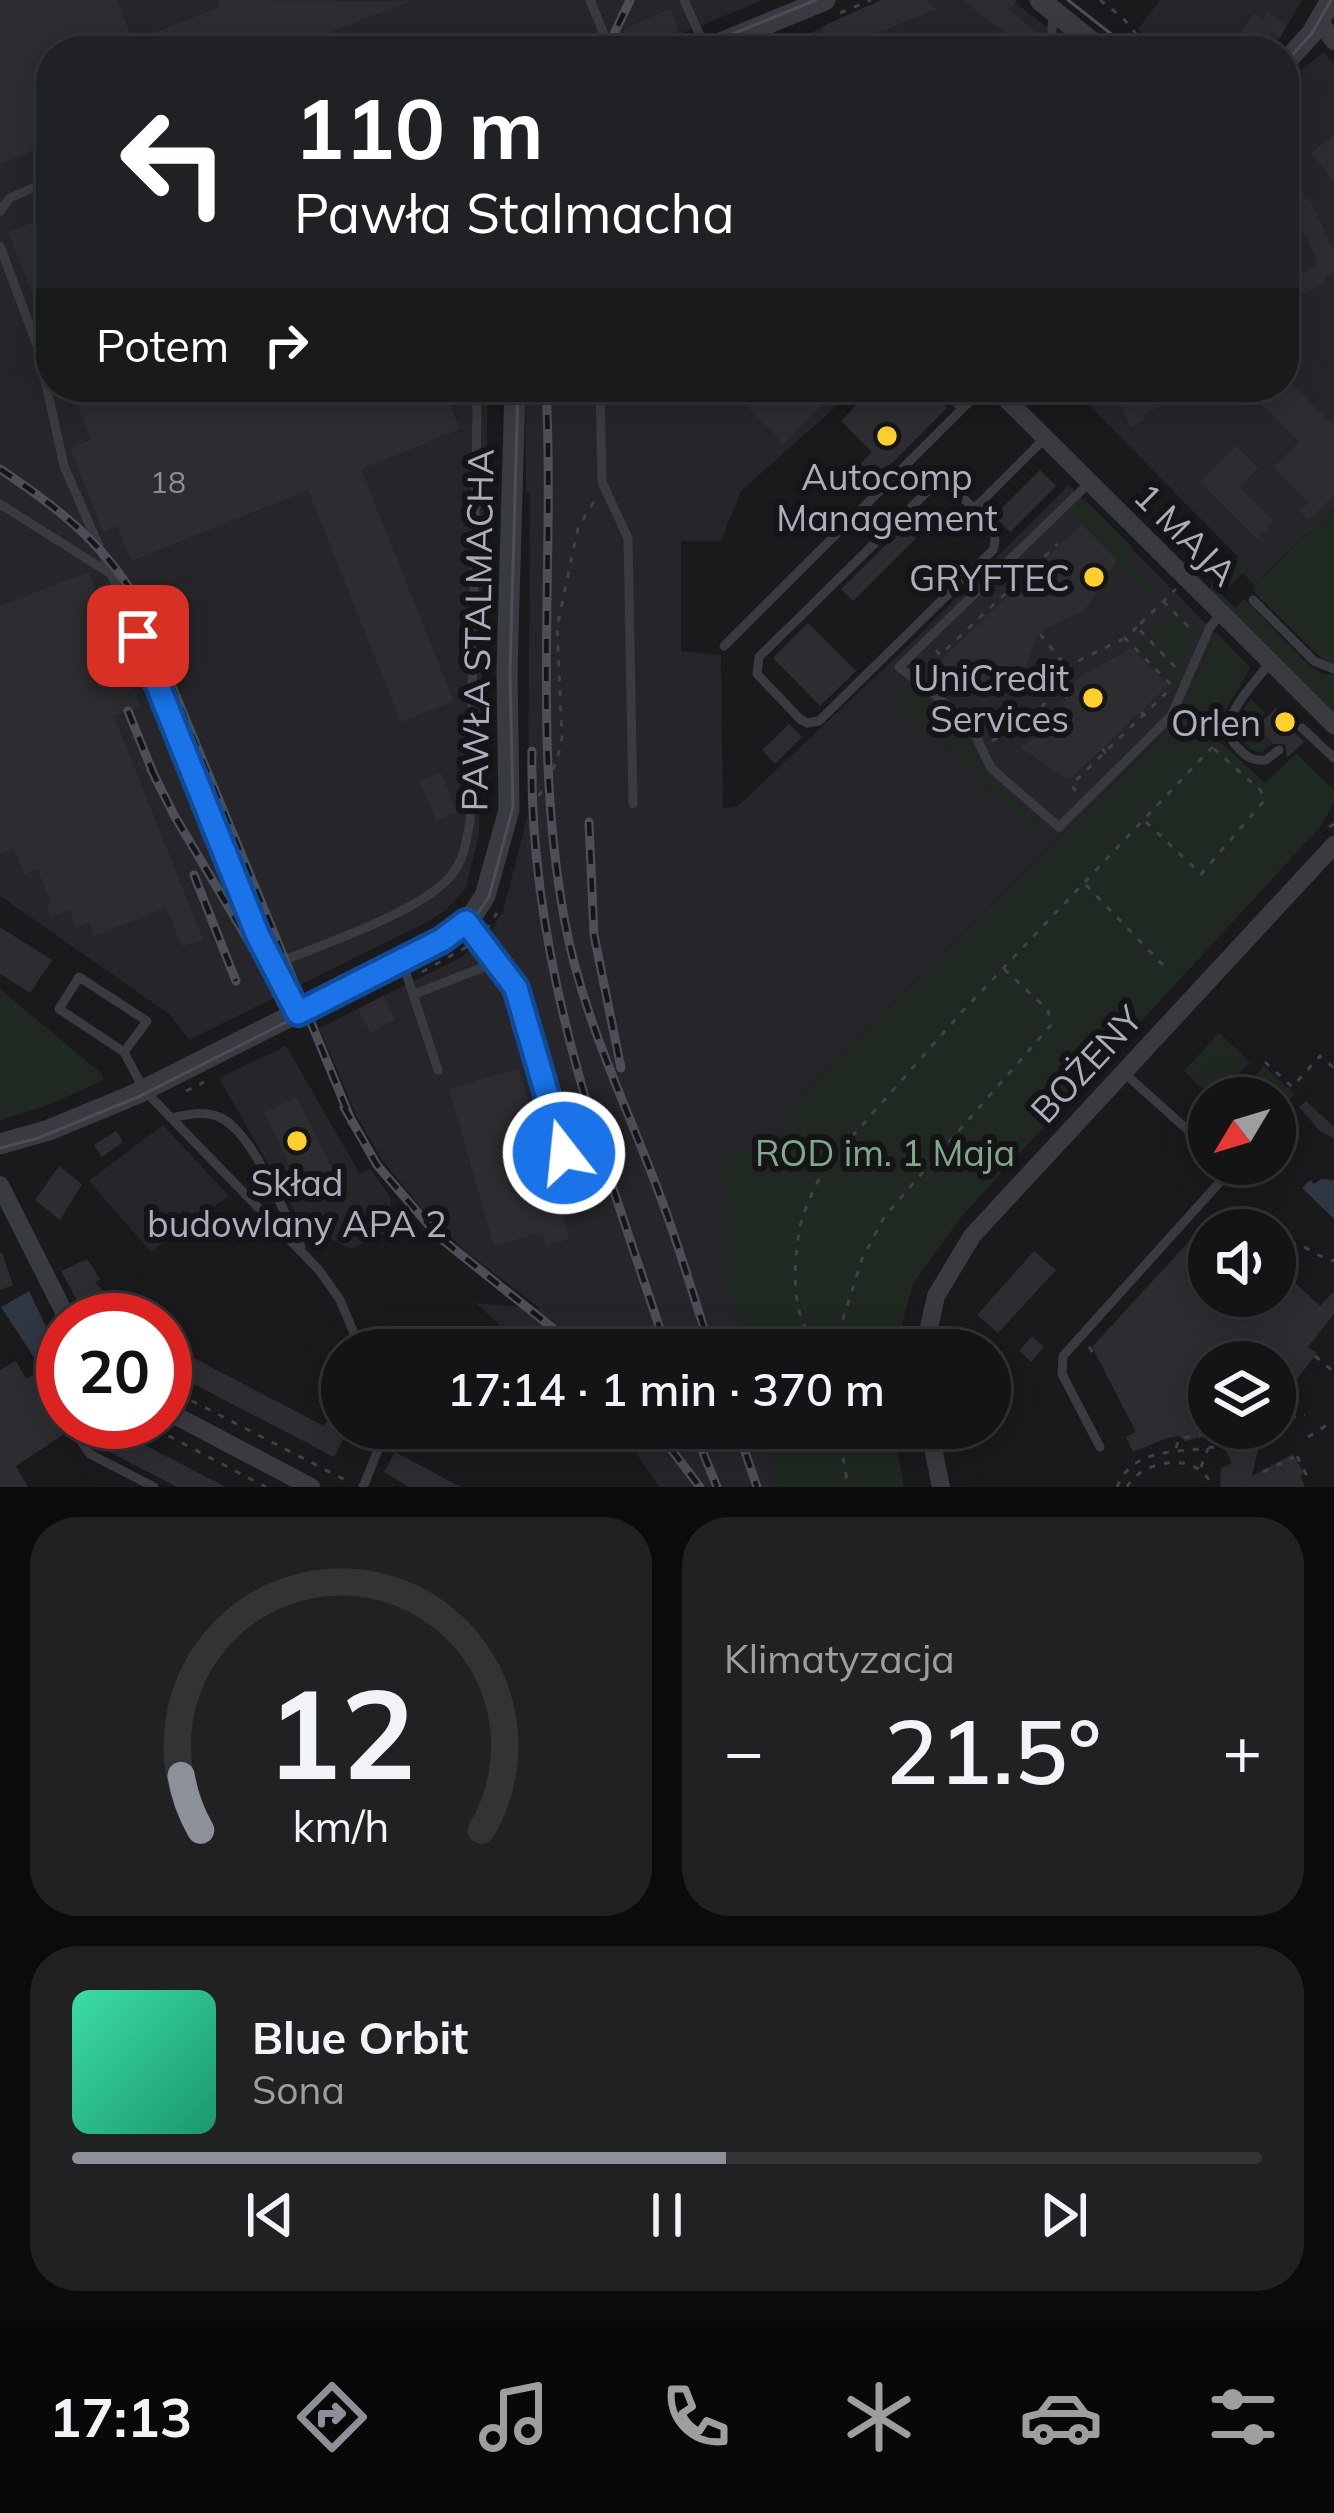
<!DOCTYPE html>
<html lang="pl">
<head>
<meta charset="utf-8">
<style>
  :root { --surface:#141315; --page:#212022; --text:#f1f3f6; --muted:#9d9ea0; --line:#333234; --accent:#8c9099 }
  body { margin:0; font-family:Mulish,sans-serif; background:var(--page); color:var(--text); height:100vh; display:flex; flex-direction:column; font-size:45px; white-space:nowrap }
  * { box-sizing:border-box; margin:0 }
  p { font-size:39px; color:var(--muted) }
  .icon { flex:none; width:66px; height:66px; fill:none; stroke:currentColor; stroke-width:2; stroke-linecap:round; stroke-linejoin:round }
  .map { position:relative; height:1487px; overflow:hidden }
  .side { display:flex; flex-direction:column; gap:30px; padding:30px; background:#0b0a0c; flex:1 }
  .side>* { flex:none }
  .hud { position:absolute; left:36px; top:36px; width:1263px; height:366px; border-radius:48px; box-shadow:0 6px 30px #0003,0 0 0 3px var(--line); background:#202124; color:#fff; overflow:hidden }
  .needle { width:78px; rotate:232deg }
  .controls { position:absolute; left:1188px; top:1077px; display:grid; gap:24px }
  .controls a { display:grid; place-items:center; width:108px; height:108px; border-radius:50%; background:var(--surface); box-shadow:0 6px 30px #0003,0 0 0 3px var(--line); font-size:60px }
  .speed { position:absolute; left:36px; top:1293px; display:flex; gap:24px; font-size:60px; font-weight:700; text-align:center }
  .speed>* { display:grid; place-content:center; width:156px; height:156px; border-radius:50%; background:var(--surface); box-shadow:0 6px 30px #0003,0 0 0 3px var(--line); line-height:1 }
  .speed .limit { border:18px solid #d22; background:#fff; color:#111 }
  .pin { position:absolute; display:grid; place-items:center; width:102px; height:102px; color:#fff; margin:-51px; border-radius:24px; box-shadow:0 6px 18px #0006 }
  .me { position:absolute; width:132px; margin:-66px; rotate:344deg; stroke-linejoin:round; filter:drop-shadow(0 0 9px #0008) }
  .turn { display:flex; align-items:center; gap:42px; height:252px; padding:0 60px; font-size:54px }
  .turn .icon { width:156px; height:156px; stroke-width:2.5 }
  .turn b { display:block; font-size:84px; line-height:102px }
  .then { display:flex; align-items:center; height:114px; padding:0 60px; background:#0003; gap:24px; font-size:45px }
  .big { font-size:90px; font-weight:600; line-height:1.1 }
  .side .tile { flex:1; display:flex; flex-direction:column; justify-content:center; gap:18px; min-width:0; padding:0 42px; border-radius:48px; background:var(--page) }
  .side .dial { align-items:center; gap:0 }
  .dial svg { height:312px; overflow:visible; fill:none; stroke:var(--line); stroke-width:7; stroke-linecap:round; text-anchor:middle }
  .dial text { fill:var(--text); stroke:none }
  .song { display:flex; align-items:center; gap:36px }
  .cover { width:144px; height:144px; border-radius:18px; background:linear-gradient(135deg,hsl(160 70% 55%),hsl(160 70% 35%)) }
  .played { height:12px; border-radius:6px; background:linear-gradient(90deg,var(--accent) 55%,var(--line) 55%) }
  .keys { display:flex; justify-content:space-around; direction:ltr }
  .heat { display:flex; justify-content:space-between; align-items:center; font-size:66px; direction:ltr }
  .side .tiles { flex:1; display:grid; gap:30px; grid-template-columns:1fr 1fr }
  .tile:last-child { grid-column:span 2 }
  .trip { position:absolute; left:321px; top:1329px; width:690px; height:120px; border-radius:60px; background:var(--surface); box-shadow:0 6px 30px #0003,0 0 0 3px var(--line); font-weight:600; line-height:120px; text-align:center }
  .tab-bar { display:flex; height:192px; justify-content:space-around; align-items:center; background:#080808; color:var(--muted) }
  .tab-bar .icon { width:84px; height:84px }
  .tab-bar .active { color:var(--accent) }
  .tab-bar b { font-size:54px; color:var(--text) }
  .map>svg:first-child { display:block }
  .built { fill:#262529 }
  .green { fill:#1f2821 }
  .water { fill:#2e3742 }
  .building { fill:#2d2c30 }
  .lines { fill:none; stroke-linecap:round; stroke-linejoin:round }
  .path { stroke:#404149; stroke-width:3; stroke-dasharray:6 9; stroke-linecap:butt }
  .service { stroke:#3a3a41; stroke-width:9 }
  .minor { stroke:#3a3a41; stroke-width:18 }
  .tertiary { stroke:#3a3a41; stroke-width:21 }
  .tram { stroke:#4d4e57; stroke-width:3 }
  .rail-casing { stroke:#4d4e57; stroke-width:9 }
  .rail { stroke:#151417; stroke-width:4.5; stroke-dasharray:14; stroke-linecap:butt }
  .route-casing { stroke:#114b97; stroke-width:30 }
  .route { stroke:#1a73e8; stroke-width:21 }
  .poi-dot { fill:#ffcf2e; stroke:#151417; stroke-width:4.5 }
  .labels { text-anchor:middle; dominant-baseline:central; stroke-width:12; stroke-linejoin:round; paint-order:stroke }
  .number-label { font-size:30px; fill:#8b8d99 }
  .poi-label { font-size:36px; fill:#abaebd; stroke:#151417; text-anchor:end }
  .street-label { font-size:36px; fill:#abaebd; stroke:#151417 }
  .park-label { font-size:36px; fill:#80a987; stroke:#151417 }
</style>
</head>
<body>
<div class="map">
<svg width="1334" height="1487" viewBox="0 0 1334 1487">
  <rect width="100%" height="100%" fill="#1a191c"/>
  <path class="built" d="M 0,0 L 763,0 L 639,51 L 51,51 L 51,387 L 488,387 L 479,834 L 466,888 L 447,909 L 429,921 L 189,1040 L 169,1014 L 0,896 Z
    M 883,0 L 1012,0 L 1077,51 L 770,51 Z
    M 1160,0 L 1302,0 L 1282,35 L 1266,51 L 1252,44 L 1247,51 L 1154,51 L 1138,29 Z
    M 1324,52 L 1334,64 L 1334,508 L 1260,579 L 1071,387 L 1284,387 L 1284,82 Z
    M 525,387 L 858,387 L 741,491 L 721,541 L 681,541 L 681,651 L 721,655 L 723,809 L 738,806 L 913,641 L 1069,485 L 1215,633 L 1178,719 L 808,1086 L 768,1154 L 752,1350 L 526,1350 L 476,1303 L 541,1309 L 465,1251 L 418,1204 L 383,1161 L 358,1119 L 319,1028 L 460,958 L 490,933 L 503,911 L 528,814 L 530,493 L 526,492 Z
    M 286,1046 L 360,1174 L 370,1168 L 390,1197 L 392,1215 L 384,1233 L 351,1249 L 302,1224 L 219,1078 Z
    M 163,1125 L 229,1196 L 151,1252 L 89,1181 Z
    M 610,1428 L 778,1428 L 798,1487 L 659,1487 L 634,1450 Z"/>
  <path class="green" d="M 1085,500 L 1131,546 L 1123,555 L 1159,593 L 1151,601 L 1071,510 Z
    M 1334,508 L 1334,664 L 1322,659 L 1252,590 L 1255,587 L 1243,573 L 1221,594 L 1235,608 L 1244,599 L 1310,666 L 1323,674 L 1334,674 L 1334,714 L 1209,592 L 1213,581 L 1238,557 L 1261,579 Z
    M 1170,611 L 1195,636 L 1180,668 L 1147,634 Z
    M 1216,632 L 1250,667 C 1239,693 1221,708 1215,737 L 1265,783 L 1296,753 L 1334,790 L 1334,802 L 1321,826 L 962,1216 L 913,1284 L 895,1350 L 744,1350 L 726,1275 L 721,1148 L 768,1154 L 808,1086 L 1178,719 Z
    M 1143,638 L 1182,677 L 1167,710 L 1160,702 L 1176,686 L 1136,644 Z
    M 907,687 L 962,726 L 987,775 L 1044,825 L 1036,832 L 971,775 L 944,743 L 891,705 Z
    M 1251,699 L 1265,713 L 1260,718 L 1253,711 L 1259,720 L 1250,717 L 1237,731 L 1249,742 L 1260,731 L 1272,744 L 1261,753 L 1249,749 L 1236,730 L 1238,716 L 1248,714 L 1244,709 Z
    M 0,989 L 102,1074 L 104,1080 L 49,1105 L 0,1120 Z
    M 1219,1033 L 1250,1062 L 1216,1098 L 1212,1098 L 1184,1071 Z
    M 1264,1066 L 1295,1094 L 1283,1107 L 1252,1079 Z
    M 763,1428 L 893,1428 L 904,1487 L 777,1487 Z"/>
  <path class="water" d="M 1321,1179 L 1334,1180 L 1334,1219 L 1302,1188 L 1310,1180 L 1314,1184 Z
    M 29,1291 L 59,1354 L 39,1365 L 1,1307 Z"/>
  <path class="building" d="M 0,0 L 117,0 L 133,41 L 220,7 L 217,0 L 410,1 L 306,42 L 305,39 L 275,51 L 51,51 L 51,144 L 0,164 Z
    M 881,0 L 926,0 L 937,9 L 832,51 L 821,27 Z
    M 963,0 L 1017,0 L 1009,10 L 1038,33 L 1025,48 Z
    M 670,9 L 679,30 L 655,40 L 648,36 L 644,45 L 631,50 L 623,29 Z
    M 1253,13 L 1264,20 L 1268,13 L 1287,25 L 1280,38 L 1271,32 L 1261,47 L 1240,34 Z
    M 1334,135 L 1334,182 L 1311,153 Z
    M 1296,183 L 1304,199 L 1308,197 L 1334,250 L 1334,273 L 1325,278 L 1327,282 L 1284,303 L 1284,282 L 1319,265 L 1284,191 Z
    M 51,215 L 51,339 L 50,339 L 8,232 Z
    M 1284,376 L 1334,426 L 1334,495 L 1309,520 L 1300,511 L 1309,502 L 1274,467 L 1299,442 L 1251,394 L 1258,387 L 1284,387 Z
    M 70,387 L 434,387 L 438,398 L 446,395 L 460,429 L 361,469 L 454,701 L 401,722 L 308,490 L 131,561 L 117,526 L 103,532 L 70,448 L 91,440 Z
    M 763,387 L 840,387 L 784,444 L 745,405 Z
    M 874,387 L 926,387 L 947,408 L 864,491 L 848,476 L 872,452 L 841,421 Z
    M 1110,387 L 1196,387 L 1143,416 L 1145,420 L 1131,427 Z
    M 1236,446 L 1258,468 L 1240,487 L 1274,522 L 1257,539 L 1200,482 Z
    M 1040,470 L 1056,486 L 1010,532 L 994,516 Z
    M 918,513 L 930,524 L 853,601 L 841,589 Z
    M 1082,524 L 1117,560 L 1084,611 L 1045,629 L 1037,637 L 1022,676 L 983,692 L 939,662 Z
    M 88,572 L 141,706 L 114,716 L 203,939 L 182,947 L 166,908 L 94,936 L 89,922 L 76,928 L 69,910 L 51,917 L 46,904 L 51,902 L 37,869 L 24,875 L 14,848 L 0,854 L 0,606 Z
    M 808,623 L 856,671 L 820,706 L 773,658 Z
    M 1132,648 L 1168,685 L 1069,781 L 1020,747 L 1049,728 L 1079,677 Z
    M 1276,708 L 1295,723 L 1294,732 L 1304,742 L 1287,758 L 1285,744 L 1273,744 L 1256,727 Z
    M 789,724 L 802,737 L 775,764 L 762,750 Z
    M 441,773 L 457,812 L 436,820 L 420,781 Z
    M 0,927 L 52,960 L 30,993 L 0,974 Z
    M 383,996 L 395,1020 L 370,1033 L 358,1009 Z
    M 519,1069 L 569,1239 L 546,1246 L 542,1232 L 494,1246 L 449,1089 Z
    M 296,1097 L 338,1180 L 305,1196 L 264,1113 Z
    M 1306,1101 L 1334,1127 L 1334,1138 L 1320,1131 L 1299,1107 Z
    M 116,1131 L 123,1142 L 102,1157 L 94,1145 Z
    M 59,1166 L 82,1184 L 60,1220 L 35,1200 Z
    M 1217,1211 L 1238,1230 L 1209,1230 L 1209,1296 L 1275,1296 L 1275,1264 L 1320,1306 L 1334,1291 L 1334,1314 L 1308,1347 L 1317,1353 L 1275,1408 L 1275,1362 L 1209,1362 L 1209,1436 L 1185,1441 L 1179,1436 L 1167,1438 L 1133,1452 L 1126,1437 L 1136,1432 L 1092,1347 Z
    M 1034,1251 L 1056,1270 L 998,1333 L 977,1315 Z
    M 2,1252 L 13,1285 L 0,1290 L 0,1253 Z
    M 87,1259 L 100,1279 L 95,1282 L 132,1320 L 98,1320 L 83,1302 L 79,1304 L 61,1271 Z
    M 1032,1336 L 1044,1347 L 1031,1362 L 1019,1351 Z
    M 165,1343 L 324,1426 L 342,1393 L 342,1428 L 349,1428 L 334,1457 L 165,1369 Z
    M 16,1361 L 26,1379 L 54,1364 L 63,1380 L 63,1435 L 16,1466 L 28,1487 L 0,1487 L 0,1370 Z
    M 95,1422 L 100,1422 L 226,1487 L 177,1487 L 94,1444 L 89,1436 Z
    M 1214,1428 L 1263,1428 L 1252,1476 L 1293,1454 L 1304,1473 L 1300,1476 L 1305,1487 L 1220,1487 L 1221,1468 L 1232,1463 Z
    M 395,1452 L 427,1469 L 461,1487 L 409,1487 L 384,1472 Z"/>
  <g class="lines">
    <path class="path" d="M 1100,0 L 1123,18 L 1150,51
      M 840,13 L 871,0
      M 1163,601 L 1195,633
      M 1137,627 L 1125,638 L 1172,686
      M 1040,634 L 1068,669
      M 936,650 L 940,655 L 1058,544
      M 1175,667 L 1137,627 L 1176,589
      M 1057,685 L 1067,698
      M 1141,712 L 1148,719
      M 992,741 L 1040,710 L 1072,664 L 1123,639
      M 1102,749 L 1110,757
      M 1076,791 L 1071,785 L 1166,693
      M 529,808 C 547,788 558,763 562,737 L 557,627 L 578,528 L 596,498
      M 1146,822 L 1201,874 L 1264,801 L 1261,791 L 1213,748
      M 1329,827 L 1334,824
      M 1086,885 L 1163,965
      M 486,930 L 497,913
      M 1004,969 L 1048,1010 L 1051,1025 L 884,1217 L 862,1259 L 838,1335 L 823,1342 C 786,1331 794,1249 802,1219 C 808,1200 817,1183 826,1166 L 960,1014 L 1217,742
      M 422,972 L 470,945
      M 1265,1062 L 1292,1087 L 1320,1056 L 1334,1068
      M 186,1091 L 204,1082
      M 1275,1243 C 1301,1238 1311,1255 1334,1261
      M 1089,1347 L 1097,1358
      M 1315,1356 L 1334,1372
      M 165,1387 L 351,1483
      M 1275,1421 L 1305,1415
      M 142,1422 L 266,1487
      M 838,1428 L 848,1487
      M 1308,1437 L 1330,1423
      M 1176,1448 L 1179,1439 L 1215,1431 L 1243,1441
      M 1297,1456 L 1306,1474 L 1300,1477
      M 1201,1467 L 1208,1448
      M 1263,1472 L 1294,1457
      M 1117,1487 C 1133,1448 1173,1453 1208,1448 C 1228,1445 1245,1438 1262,1428
      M 1127,1487 C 1143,1458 1201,1451 1212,1487"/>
    <path class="service" d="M 590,0 L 611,51
      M 684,0 L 706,49
      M 573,51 L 605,38
      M 1050,51 L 1053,18
      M 0,211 L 10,198 L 51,180
      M 0,246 L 38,348 L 64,466 L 138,636 L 258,936 L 298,1013
      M 600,387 L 602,482 L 628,538 L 633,804
      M 941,387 L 962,408
      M 1089,483 L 899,667 L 969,722 L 991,768 L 1059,827 L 1171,716 L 1210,627 L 1220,615
      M 0,504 L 111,574
      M 974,509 C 987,522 1000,530 993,550 L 819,721 L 807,723 L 800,719 L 757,674 L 759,657 L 936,483 L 950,484 L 974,509 L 1045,438
      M 1253,600 L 1314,661 L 1334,669
      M 724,646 L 984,387
      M 1269,664 C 1252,686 1211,724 1239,749 C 1248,758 1253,761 1266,760 L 1279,750
      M 1302,728 L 1334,758
      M 468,924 L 516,988 L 564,1153
      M 402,961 L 438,1070
      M 273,965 C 320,944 433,910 457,867 C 465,853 467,837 470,821 L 477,410 L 473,387
      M 415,994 L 499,961
      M 124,1052 L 147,1021 L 79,977 L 59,1009 L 124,1052 L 144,1090 L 319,1270 L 340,1300 L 361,1350
      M 1123,1072 L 1209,1149
      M 171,1118 C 187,1115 204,1110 219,1117 C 253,1131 284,1214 301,1247
      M 82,1422 L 79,1438 L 90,1454 L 154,1487
      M 1100,1447 L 1062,1374 L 1063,1356 L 1219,1183 L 1221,1164
      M 363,1487 L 378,1450 L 382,1428"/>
    <path class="minor" d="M 1319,21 L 1334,41
      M 994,387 L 1334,725
      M 0,1185 L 68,1320
      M 924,1350 L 936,1296 L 972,1236 L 1334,845
      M 165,1410 L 311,1487
      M 929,1428 L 941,1487"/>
    <path class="tertiary" d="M 1040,0 L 1103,51
      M 701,51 L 825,0
      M 1284,64 L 1312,33 L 1331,0
      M 0,1144 L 49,1130 L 136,1094 L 442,940 L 470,919 L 485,896 L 509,810 L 507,671 L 515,387"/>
    <path class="tram" d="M 1068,0 L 1133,51
      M 691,51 L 816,0
      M 1284,64 L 1312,33 L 1331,0
      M 0,1148 L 38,1138 L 138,1097 L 447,941 L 471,923 L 489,897 L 513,807 L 510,671 L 518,387"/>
    <g class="rail-casing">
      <path id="rail" d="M 606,51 L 630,0
        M 546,387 C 555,563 532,742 564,917 C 581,1013 622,1095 656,1185 C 677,1239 693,1295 711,1350
        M 0,469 C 54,505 103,542 136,599 L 352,1122
        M 128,711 L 156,780
        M 532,751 C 528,961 602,1154 667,1350
        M 151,769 L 174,815 L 294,1018
        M 589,822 L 594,935 L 621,1068
        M 194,875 L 236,981
        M 344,1107 L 377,1165 L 439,1237 L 580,1350
        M 655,1428 L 700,1487
        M 693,1428 L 717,1487
        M 737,1428 L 757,1487"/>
    </g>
    <use href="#rail" class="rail"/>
  </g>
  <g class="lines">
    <g class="route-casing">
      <path id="route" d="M 138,636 L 258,936 L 298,1013 L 442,940 L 466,922 L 516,988 L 564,1153"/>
    </g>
    <use href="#route" class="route"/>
  </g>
  <g class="poi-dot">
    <circle cx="887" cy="436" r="12"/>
    <circle cx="1094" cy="577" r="12"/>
    <circle cx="1093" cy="698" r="12"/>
    <circle cx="1285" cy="722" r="12"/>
    <circle cx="297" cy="1141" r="12"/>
  </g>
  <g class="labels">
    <g class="number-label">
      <text x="168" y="482">18</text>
    </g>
    <g class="poi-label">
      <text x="887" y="476" text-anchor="middle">Autocomp<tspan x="887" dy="41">Management</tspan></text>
      <text x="1070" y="577">GRYFTEC</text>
      <text x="1069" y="677">UniCredit<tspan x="1069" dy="41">Services</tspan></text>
      <text x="1261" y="722">Orlen</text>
      <text x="297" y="1182" text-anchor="middle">Skład<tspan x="297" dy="41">budowlany APA 2</tspan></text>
    </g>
    <g class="street-label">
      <text transform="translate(1186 534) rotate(45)">1 MAJA</text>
      <text transform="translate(477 630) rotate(-89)">PAWŁA STALMACHA</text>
      <text transform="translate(1086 1064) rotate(-47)">BOŻENY</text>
    </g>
    <g class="park-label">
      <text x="885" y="1152">ROD im. 1 Maja</text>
    </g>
  </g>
</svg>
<div class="controls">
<a><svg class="needle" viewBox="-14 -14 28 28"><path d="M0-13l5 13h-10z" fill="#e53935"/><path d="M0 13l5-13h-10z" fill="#9d9ea0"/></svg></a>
<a><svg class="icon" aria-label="sound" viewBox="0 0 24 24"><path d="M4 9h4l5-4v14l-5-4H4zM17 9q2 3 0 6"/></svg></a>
<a><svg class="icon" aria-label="layers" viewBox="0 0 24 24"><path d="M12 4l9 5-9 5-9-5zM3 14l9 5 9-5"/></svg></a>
</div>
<div class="speed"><div class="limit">20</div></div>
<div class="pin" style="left:138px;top:636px;background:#d93025"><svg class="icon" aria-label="arrive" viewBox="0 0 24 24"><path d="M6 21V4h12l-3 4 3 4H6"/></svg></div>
<svg class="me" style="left:564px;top:1153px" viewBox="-20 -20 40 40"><circle r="17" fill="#1a73e8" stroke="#fff" stroke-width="3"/><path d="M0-11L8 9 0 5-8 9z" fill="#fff"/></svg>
<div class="trip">17:14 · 1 min · 370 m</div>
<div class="hud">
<div class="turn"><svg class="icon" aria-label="left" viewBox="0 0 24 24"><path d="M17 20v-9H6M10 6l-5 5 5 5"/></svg><div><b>110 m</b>Pawła Stalmacha</div></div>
<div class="then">Potem<svg class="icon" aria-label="right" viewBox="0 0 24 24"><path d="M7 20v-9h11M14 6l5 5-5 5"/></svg></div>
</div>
</div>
<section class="side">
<div class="tiles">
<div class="tile dial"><svg viewBox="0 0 100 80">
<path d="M14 69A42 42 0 1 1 86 69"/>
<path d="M14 69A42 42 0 0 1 9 55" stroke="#8c9099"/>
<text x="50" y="56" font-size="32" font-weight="700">12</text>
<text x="50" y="72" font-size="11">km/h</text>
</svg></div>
<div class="tile"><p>Klimatyzacja</p>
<div class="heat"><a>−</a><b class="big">21.5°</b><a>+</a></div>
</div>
<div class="tile">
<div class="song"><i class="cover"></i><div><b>Blue Orbit</b><p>Sona</p></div></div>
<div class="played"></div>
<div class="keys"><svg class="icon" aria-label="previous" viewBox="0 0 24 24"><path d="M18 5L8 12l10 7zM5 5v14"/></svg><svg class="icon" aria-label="pause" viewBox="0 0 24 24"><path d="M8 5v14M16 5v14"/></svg><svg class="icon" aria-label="next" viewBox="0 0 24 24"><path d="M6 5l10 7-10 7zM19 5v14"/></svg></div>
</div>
</div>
</section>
<nav class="tab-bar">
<b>17:13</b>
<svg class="icon active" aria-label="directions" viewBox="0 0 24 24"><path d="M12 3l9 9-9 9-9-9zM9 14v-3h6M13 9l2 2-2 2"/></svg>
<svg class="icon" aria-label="music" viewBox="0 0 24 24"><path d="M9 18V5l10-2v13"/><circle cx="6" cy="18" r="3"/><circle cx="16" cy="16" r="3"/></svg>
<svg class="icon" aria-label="phone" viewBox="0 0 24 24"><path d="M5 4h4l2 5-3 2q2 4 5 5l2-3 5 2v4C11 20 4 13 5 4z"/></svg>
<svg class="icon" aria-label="climate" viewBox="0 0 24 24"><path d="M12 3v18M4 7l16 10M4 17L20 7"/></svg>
<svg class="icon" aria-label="car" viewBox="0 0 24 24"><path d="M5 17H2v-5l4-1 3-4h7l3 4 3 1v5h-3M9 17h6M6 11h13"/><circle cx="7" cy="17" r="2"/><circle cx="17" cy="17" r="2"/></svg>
<svg class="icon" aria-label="filters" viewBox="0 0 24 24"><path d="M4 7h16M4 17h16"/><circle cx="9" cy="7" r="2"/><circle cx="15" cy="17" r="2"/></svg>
</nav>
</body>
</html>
